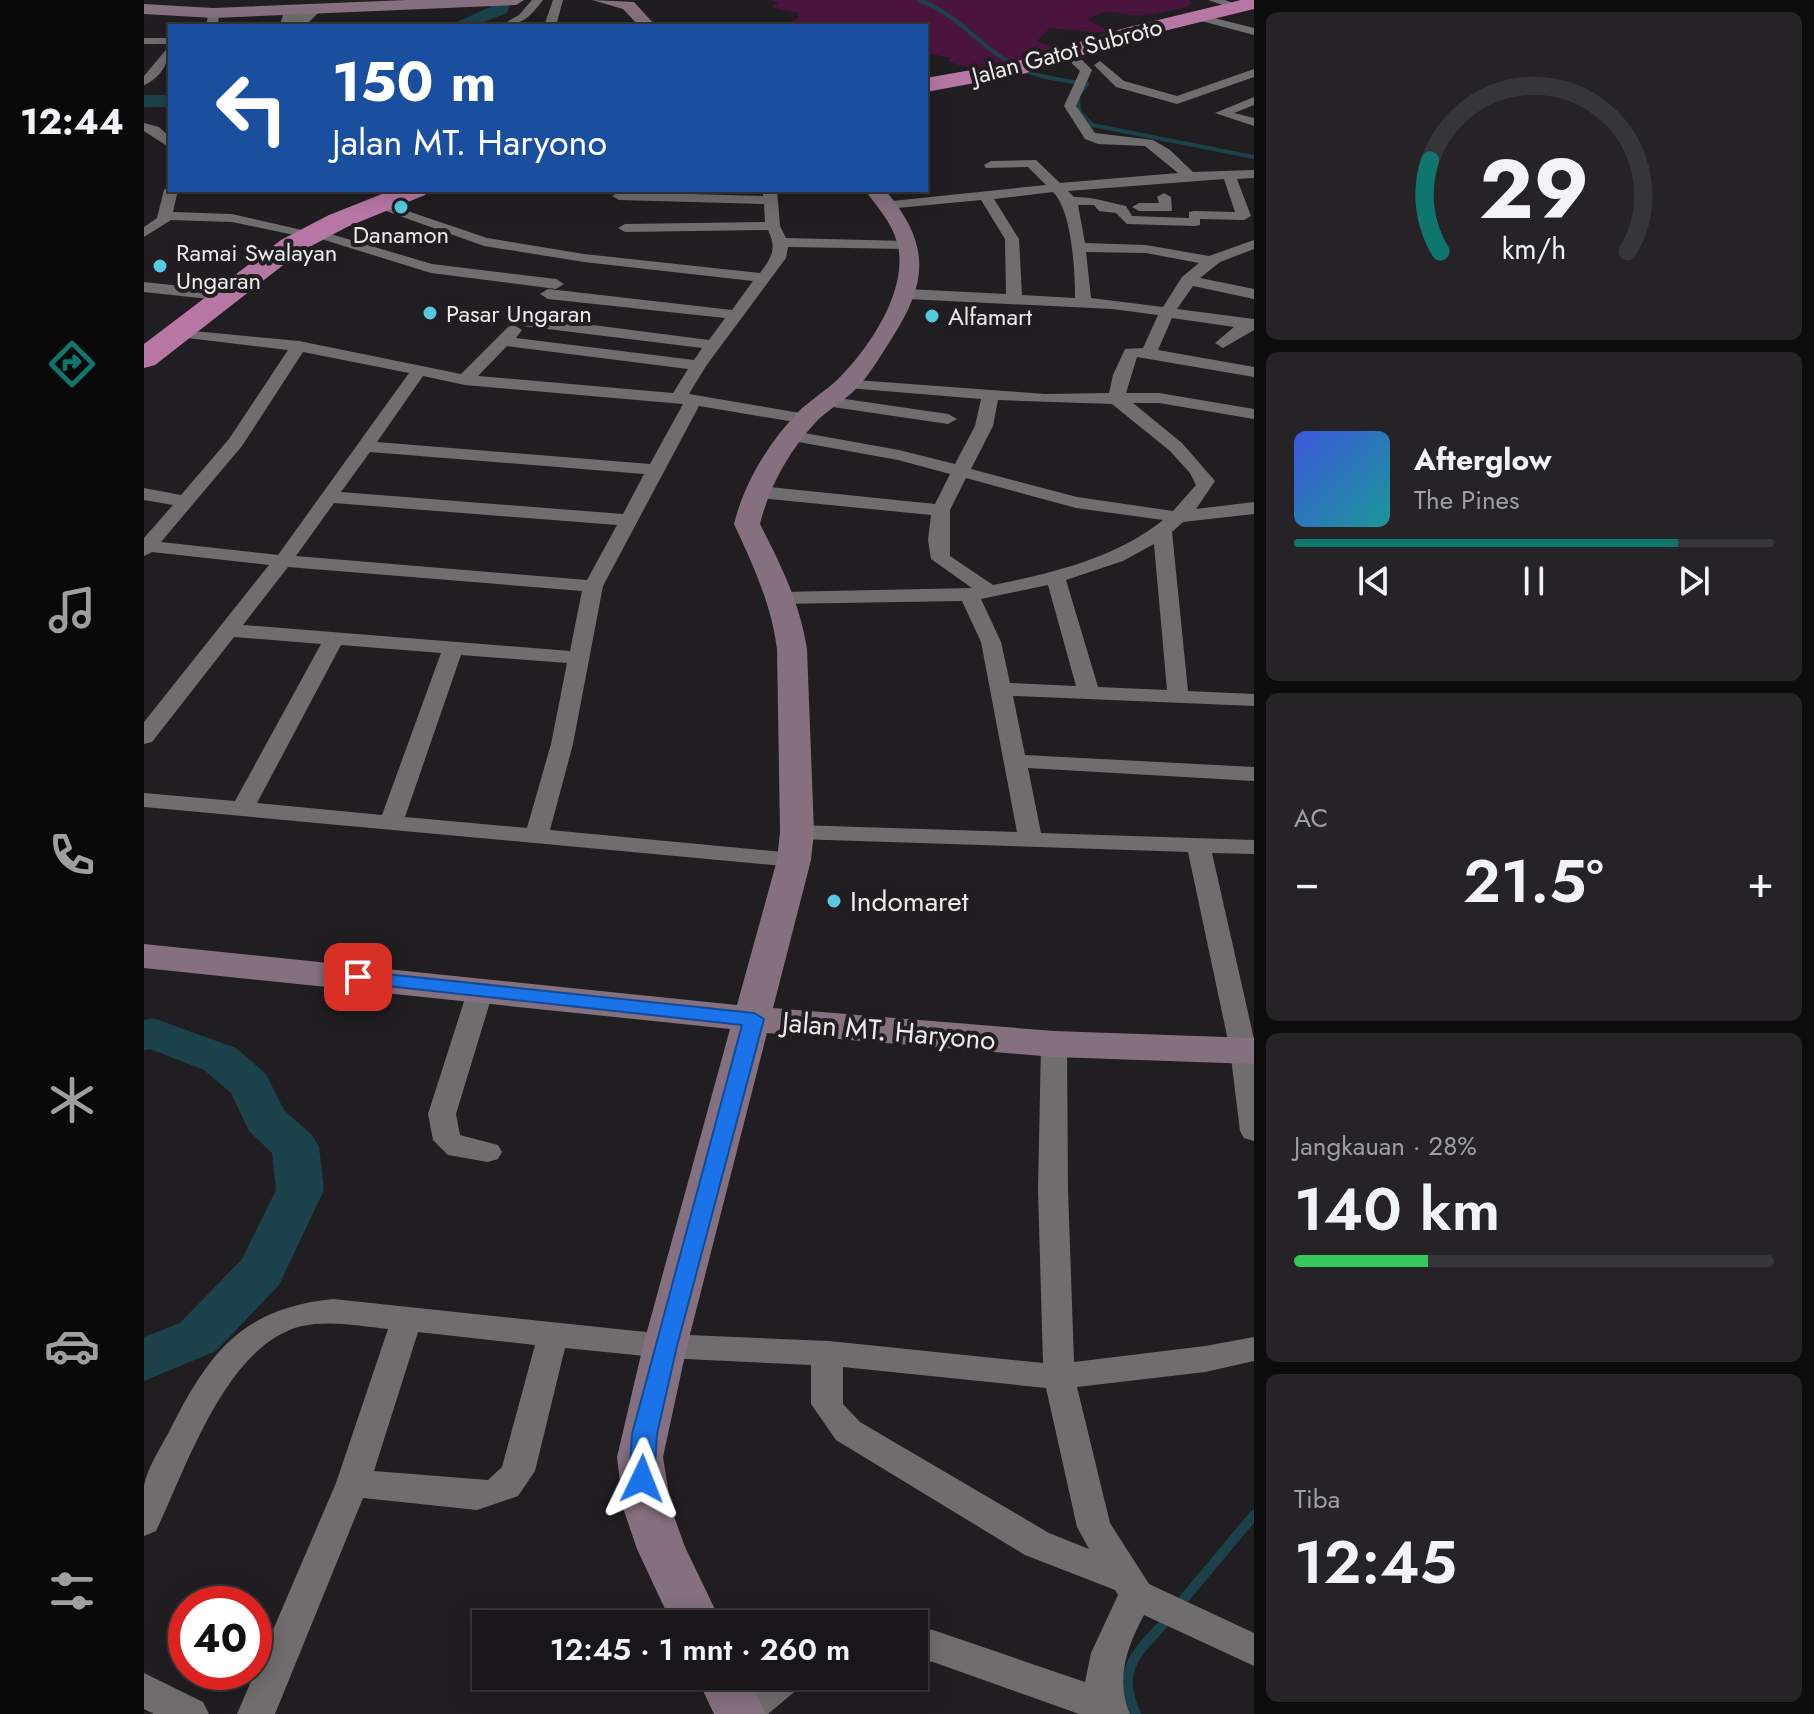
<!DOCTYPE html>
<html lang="id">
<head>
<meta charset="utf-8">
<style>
  :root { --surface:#181618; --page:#252325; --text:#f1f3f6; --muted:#9f9fa2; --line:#363537; --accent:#0f766e }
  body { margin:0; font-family:Jost,sans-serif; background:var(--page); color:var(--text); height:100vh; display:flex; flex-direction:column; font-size:30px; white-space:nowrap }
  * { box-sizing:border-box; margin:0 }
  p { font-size:26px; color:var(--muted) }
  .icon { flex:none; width:44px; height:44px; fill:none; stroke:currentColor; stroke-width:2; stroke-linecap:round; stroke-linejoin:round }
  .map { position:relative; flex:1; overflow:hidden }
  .panel { display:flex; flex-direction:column; gap:12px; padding:12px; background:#0d0c0d; width:560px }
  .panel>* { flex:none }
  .banner { position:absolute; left:24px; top:24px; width:760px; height:168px; border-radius:0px; box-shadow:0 4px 20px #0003,0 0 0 2px var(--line); background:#1a4fa0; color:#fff; overflow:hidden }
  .speed { position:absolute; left:24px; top:1586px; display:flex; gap:16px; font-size:40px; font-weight:700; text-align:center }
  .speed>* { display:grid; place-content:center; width:104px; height:104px; border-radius:50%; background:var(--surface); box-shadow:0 4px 20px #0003,0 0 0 2px var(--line); line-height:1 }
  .speed .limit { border:12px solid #d22; background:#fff; color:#111 }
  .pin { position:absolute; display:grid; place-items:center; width:68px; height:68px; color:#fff; margin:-34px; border-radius:16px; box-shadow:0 4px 12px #0006 }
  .me { position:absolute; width:88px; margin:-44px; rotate:2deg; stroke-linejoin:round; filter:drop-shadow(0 0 6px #0008) }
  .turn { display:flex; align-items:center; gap:28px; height:168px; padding:0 32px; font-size:36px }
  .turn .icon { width:104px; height:104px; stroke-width:2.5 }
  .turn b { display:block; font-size:56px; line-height:68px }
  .big { font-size:60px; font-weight:600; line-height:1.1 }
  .panel .tile { flex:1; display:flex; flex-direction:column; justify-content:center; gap:12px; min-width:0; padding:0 28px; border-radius:12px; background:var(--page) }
  .panel .dial { align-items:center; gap:0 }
  .dial svg { height:208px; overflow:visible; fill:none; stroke:var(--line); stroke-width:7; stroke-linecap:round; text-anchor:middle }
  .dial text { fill:var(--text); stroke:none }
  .song { display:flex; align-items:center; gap:24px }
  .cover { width:96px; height:96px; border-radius:12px; background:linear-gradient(135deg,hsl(230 70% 55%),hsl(180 70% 35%)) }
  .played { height:8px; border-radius:4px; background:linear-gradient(90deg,var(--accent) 80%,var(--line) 80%) }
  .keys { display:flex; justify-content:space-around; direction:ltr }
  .heat { display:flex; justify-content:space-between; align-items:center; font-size:44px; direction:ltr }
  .charge { height:12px; border-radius:6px; background:linear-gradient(90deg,#34c759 28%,var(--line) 0) }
  .trip { position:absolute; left:328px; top:1610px; width:456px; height:80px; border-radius:0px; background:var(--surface); box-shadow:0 4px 20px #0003,0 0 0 2px var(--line); font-weight:600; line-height:80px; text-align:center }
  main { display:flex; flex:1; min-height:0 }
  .menu { display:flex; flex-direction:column; width:144px; justify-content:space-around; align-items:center; background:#0a090a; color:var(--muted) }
  .menu .icon { width:56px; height:56px }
  .menu .selected { color:var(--accent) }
  .menu b { font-size:36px; color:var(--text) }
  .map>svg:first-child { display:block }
  .green { fill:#4b143f }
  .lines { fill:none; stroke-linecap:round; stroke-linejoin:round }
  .stream-far1 { stroke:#1b424a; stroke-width:4 }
  .stream { stroke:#1b424a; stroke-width:10 }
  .river { fill:#1b424a; fill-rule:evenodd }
  .street { fill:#706d6f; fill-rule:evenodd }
  .secondary { fill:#85707f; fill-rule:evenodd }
  .highway { fill:#b777a5; fill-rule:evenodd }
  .route { fill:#1a73e8; stroke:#114b97; stroke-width:2 }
  .poi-dot { fill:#56c9e1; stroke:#201e20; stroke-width:3 }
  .labels { text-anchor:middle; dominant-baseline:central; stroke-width:8; stroke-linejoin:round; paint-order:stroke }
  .far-street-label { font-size:24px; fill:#eceaeb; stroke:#201e20 }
  .far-poi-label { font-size:24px; fill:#eceaeb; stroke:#201e20; text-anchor:start }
  .poi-label { font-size:28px; fill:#eceaeb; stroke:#201e20; text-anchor:start }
  .street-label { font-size:28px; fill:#eceaeb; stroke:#201e20 }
</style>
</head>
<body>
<main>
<nav class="menu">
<b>12:44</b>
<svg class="icon selected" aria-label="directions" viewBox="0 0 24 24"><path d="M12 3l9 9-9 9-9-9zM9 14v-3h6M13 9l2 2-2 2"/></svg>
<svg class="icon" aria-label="music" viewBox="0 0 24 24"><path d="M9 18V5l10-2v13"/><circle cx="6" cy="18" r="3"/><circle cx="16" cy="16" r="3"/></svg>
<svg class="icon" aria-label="phone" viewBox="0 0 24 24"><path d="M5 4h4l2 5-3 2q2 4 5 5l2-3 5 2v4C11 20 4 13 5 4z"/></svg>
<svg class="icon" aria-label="climate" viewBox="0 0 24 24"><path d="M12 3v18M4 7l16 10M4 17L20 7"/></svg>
<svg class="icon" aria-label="car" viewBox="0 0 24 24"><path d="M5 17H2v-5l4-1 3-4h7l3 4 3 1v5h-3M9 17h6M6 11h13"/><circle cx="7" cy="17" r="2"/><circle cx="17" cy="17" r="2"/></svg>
<svg class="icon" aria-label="filters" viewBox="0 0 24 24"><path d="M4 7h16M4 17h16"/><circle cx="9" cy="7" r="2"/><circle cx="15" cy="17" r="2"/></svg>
</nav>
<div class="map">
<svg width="1110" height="1714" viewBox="0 0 1110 1714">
  <rect width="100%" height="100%" fill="#201e20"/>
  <path class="green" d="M 626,0 L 1045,0 L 1047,2 L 1043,7 C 1028,10 1013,14 999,15 C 978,17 963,5 944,20 L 964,30 L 963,33 L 906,28 L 893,41 L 916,50 C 882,58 837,77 804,61 L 807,58 L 782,53 L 782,26 L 640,25 L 654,18 L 654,13 L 630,8 L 627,6 L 635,3 Z"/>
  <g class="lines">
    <path class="stream-far1" d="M 775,0 C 814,14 836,47 871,66 C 893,78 919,80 943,84 L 934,96 L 935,111 L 948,125 L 1110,157"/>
    <path class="stream" d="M 1034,1606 L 1110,1515
      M 992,1714 C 970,1669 995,1651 1024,1619"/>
    <path class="river" d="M 350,0 L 368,0 L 363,13 L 330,26 L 304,26 L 348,6 Z
      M 0,95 L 26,95 L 26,107 L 0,107 Z
      M 9,1018 L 92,1048 L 122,1074 L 140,1110 L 168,1135 L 175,1147 L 180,1190 L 135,1285 L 72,1351 L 0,1381 L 0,1337 L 36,1323 L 98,1259 L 132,1190 L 128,1153 L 105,1131 L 87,1093 L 60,1070 L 6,1049 L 0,1050 L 0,1020 Z"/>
    <path class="street" d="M 388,0 L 399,0 C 387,16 378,26 356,26 L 375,15 Z
      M 409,0 L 419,0 L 412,26 L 400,26 Z
      M 1064,0 L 1081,0 L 1100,7 L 1094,10 Z
      M 171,7 L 177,10 L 161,26 L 136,25 L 139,15 L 162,13 Z
      M 65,11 L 75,13 L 74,26 L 62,26 Z
      M 1050,13 L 1110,28 L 1110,35 L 1046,18 Z
      M 0,38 L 26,38 L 26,44 L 0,44 Z
      M 26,45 C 26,62 16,79 0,85 L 0,76 Z
      M 924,54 L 932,54 L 948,70 L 932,106 L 951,133 L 1009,140 L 1026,150 L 1049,172 L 1110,170 L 1110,178 L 1093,179 L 1107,216 L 1100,220 L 1056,219 L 1056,225 L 1051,226 L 983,224 L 972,213 L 955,211 L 950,205 L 934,205 L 941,243 L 1002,245 L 1065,256 L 1110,240 L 1110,249 L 1076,262 L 1056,278 L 1110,289 L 1110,299 L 1049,286 L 1033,309 L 1110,319 L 1110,330 L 1079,348 L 1071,343 L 1090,327 L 1028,318 L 1014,350 L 1110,367 L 1110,377 L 993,357 L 982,393 L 1015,393 L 1110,409 L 1110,419 L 1015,403 L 989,403 L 1038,443 L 1071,481 L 1052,509 L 1110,502 L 1110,514 L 1039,522 L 1028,532 L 1044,691 L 1110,694 L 1110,706 L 869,696 L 881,755 L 1110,767 L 1110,781 L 884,768 L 897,833 L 1110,840 L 1110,854 L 1068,853 L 1110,1039 L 1110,1141 L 1100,1138 L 1096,1131 L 1086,1050 L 1044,852 L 653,839 L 641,832 L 653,825 L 873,832 L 837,642 L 818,601 L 636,604 L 626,598 L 636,592 L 828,588 L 787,559 L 784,540 L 787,515 L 615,498 L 606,492 L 615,486 L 791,504 L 806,474 L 754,460 L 649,441 L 640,436 L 649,431 L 755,450 L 811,464 L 831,426 L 837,399 L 704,388 L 696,383 L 698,379 L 901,394 L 965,393 L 969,375 L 981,349 L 999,348 L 1014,315 L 968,309 L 763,299 L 755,294 L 763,289 L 862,294 L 861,239 L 837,200 L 743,209 L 736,205 L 738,202 L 902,185 L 884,167 L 842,168 L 840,165 L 847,161 L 892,160 L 916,183 L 1034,173 L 1001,146 L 954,144 L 941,139 L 920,106 L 936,71 L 924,60 ZM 1080,179 L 1091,212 L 1050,211 L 1045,212 L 1045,218 L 988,216 L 982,206 C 963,202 950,197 930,197 L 924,191 ZM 909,192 C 928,211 931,270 931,298 L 878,295 L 875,239 L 850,199 ZM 942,252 L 1002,253 L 1055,263 L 1038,277 L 1019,307 L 947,298 ZM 854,400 L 968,404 L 1026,451 L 1046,473 L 1052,485 L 1029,511 L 933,497 L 827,469 L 849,426 ZM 822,478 L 932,508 L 1019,520 C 970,559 908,573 849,585 L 806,556 L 806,510 ZM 1010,544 L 1023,690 L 954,687 L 922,580 L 979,561 ZM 904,585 L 932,686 L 866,683 L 857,642 L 837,599 Z
      M 956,61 L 980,81 L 1033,96 L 1110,69 L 1110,77 L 1033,104 L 972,87 L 950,65 Z
      M 1110,97 L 1110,105 L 1090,113 L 1110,118 L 1110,126 L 1071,113 Z
      M 0,123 L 15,127 L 26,137 L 26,148 L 0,131 Z
      M 26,186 L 26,190 L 34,190 L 29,212 L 88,214 L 162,231 L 173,230 L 288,264 L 412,279 L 420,284 L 412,289 L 287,273 L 161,234 L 155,236 L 88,222 L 27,220 L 0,237 L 0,227 L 13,218 L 20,190 Z
      M 619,190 L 633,190 L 636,226 L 642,238 L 763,241 L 770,245 L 763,249 L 644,247 L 642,258 L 562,366 L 545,394 L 662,414 L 671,419 L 662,424 L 555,406 L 459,586 L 429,744 L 406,830 L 650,853 L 662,860 L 659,865 L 650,867 L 0,807 L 0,793 L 91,801 L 177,644 L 90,637 L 8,742 L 0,744 L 0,722 L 125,565 L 8,552 L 0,556 L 0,538 L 29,505 L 0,500 L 0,488 L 37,495 L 85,439 L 144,350 L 35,337 L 29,335 L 29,329 L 155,341 L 317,374 L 364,327 L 370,325 L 378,330 L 372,338 L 550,360 L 558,348 L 379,326 L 371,321 L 379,316 L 565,340 L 581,318 L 404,299 L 396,294 L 404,289 L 588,310 L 609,281 L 440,262 L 340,246 L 225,205 L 237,202 L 343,238 L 440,254 L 616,273 C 628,257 633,249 624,230 L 481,232 L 474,228 L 481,224 L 621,222 L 620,204 L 475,200 L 468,196 L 475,192 L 619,196 ZM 363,346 L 544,369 L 529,393 L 334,376 ZM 159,352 L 265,373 L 134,555 L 17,542 L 98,446 ZM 279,376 L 321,385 L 539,404 L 506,464 L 233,442 ZM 226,452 L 500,474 L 479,514 L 197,492 ZM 190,503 L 473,525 L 443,580 L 152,556 ZM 144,567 L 438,591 L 426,651 L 99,625 ZM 197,645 L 297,653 L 238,815 L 113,803 ZM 317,655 L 423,663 L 407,744 L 383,828 L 261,817 Z
      M 1020,193 L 1027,197 L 1028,211 L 995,211 L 988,207 L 995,203 L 1015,203 L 1013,197 Z
      M 0,282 L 65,289 L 73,294 L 65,299 L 0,292 Z
      M 681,396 L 804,414 L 813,419 L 804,424 L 675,405 L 675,397 Z
      M 337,981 L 346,983 L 350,989 L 312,1114 L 316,1135 L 354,1145 L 358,1152 L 354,1159 L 344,1162 L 304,1155 L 289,1140 L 284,1114 L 324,989 L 328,983 Z
      M 910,1035 L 919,1038 L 923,1044 L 924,1190 L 930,1362 L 1061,1346 L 1110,1337 L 1110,1361 L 1061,1372 L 933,1387 L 966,1523 L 1005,1584 L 1110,1633 L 1110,1666 L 1000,1615 C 983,1647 971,1679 986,1714 L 935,1714 L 789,1662 L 770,1659 L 770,1627 L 789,1630 L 941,1682 L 947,1653 L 974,1595 L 971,1590 L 881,1555 L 692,1440 L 667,1404 L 667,1365 L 521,1358 L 421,1348 L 391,1471 L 374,1496 L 333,1510 L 219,1498 L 131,1714 L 93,1714 L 192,1483 L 244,1329 C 216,1326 186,1320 158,1326 C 82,1344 42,1469 12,1531 L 0,1536 C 0,1520 0,1502 0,1486 C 3,1468 17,1447 26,1430 C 65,1352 99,1308 189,1299 L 521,1334 L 685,1341 L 899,1363 L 894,1190 L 897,1044 L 901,1038 ZM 274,1332 L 391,1345 L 358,1467 L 344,1480 L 230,1471 ZM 699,1367 L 902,1388 L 933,1527 L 945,1549 L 905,1533 L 716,1422 L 699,1404 Z
      M 0,1673 L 59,1702 L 65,1714 L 10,1714 L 0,1709 Z
      M 615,1676 L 660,1676 L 655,1688 L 624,1714 L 577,1714 L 583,1702 Z"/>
    <path class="secondary" d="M 263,0 L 380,0 L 372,5 L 69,18 L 0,14 L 0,4 L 69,8 Z
      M 448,0 L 490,2 L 512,26 L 495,26 L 479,9 Z
      M 721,190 L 741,190 C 786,243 785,281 748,338 C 737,355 727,373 713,388 C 700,401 683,410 671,423 C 645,451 625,487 616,524 C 637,565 656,603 663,649 L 670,832 L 667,860 L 629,1008 L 910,1031 L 1110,1038 L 1110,1064 L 910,1057 L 623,1033 L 543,1346 L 519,1457 L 527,1508 L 541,1547 L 578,1624 L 528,1624 L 493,1549 L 479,1508 L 473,1457 L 499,1346 L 586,1029 L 0,968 L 0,944 L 593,1005 L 633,860 L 636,832 L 633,649 C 627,603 609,565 590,524 C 600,483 624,444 653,413 C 666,400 682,391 695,378 C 726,347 766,288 753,242 C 747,221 733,207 721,190 Z
      M 552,1676 L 604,1676 L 622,1714 L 570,1714 Z"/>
    <path class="highway" d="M 1097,0 L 1110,0 L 1110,9 L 995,37 L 879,74 L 782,92 L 782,78 L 867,63 L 981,28 Z
      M 248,190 L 285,190 L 281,195 L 203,227 L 156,252 L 11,365 L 0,368 L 0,344 L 137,240 L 185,215 Z"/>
  </g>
  <path class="route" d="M 214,971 L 610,1013 L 620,1019 L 533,1346 L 513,1434 L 510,1479 L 507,1486 L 498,1489 L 489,1486 L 485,1479 L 488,1434 L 598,1025 L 207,982 L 205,977 L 207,973 Z"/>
  <g class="poi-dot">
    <circle cx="257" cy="207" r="8"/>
    <circle cx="16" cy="266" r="8"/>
    <circle cx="286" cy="313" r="8"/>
    <circle cx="788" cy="316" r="8"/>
    <circle cx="690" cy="901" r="8"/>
  </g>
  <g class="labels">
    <g class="far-street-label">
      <text transform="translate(923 51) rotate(-15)">Jalan Gatot Subroto</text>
    </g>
    <g class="far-poi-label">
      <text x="257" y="234" text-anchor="middle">Danamon</text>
      <text x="32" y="252">Ramai Swalayan<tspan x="32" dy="28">Ungaran</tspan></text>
      <text x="302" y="313">Pasar Ungaran</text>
      <text x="804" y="316">Alfamart</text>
    </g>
    <g class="poi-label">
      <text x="706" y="901">Indomaret</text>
    </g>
    <g class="street-label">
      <text transform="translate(745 1031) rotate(5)">Jalan MT. Haryono</text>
    </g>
  </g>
</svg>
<div class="speed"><div class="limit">40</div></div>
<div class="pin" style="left:214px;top:977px;background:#d93025"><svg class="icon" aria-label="arrive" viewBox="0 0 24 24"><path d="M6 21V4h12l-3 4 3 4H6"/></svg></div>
<svg class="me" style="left:498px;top:1479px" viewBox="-20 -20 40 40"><path d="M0-17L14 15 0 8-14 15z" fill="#1a73e8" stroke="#fff" stroke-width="4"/></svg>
<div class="trip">12:45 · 1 mnt · 260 m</div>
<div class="banner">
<div class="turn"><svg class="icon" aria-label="left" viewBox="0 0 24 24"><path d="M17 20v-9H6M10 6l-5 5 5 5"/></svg><div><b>150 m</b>Jalan MT. Haryono</div></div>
</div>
</div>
<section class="panel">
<div class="tile dial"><svg viewBox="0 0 100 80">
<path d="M14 69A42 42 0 1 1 86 69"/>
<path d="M14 69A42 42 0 0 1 10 34" stroke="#0f766e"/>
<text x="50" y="56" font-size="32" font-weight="700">29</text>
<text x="50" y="72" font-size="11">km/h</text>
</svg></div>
<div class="tile">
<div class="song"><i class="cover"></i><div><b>Afterglow</b><p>The Pines</p></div></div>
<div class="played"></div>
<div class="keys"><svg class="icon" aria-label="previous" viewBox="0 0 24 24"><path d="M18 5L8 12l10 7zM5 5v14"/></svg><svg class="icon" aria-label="pause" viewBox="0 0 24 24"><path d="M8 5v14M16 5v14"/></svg><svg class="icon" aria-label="next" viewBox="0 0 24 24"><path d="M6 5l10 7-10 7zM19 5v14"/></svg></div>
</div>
<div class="tile"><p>AC</p>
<div class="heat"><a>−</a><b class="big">21.5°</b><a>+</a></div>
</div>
<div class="tile"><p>Jangkauan · 28%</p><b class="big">140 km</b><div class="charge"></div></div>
<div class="tile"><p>Tiba</p><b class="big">12:45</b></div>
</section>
</main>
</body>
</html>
